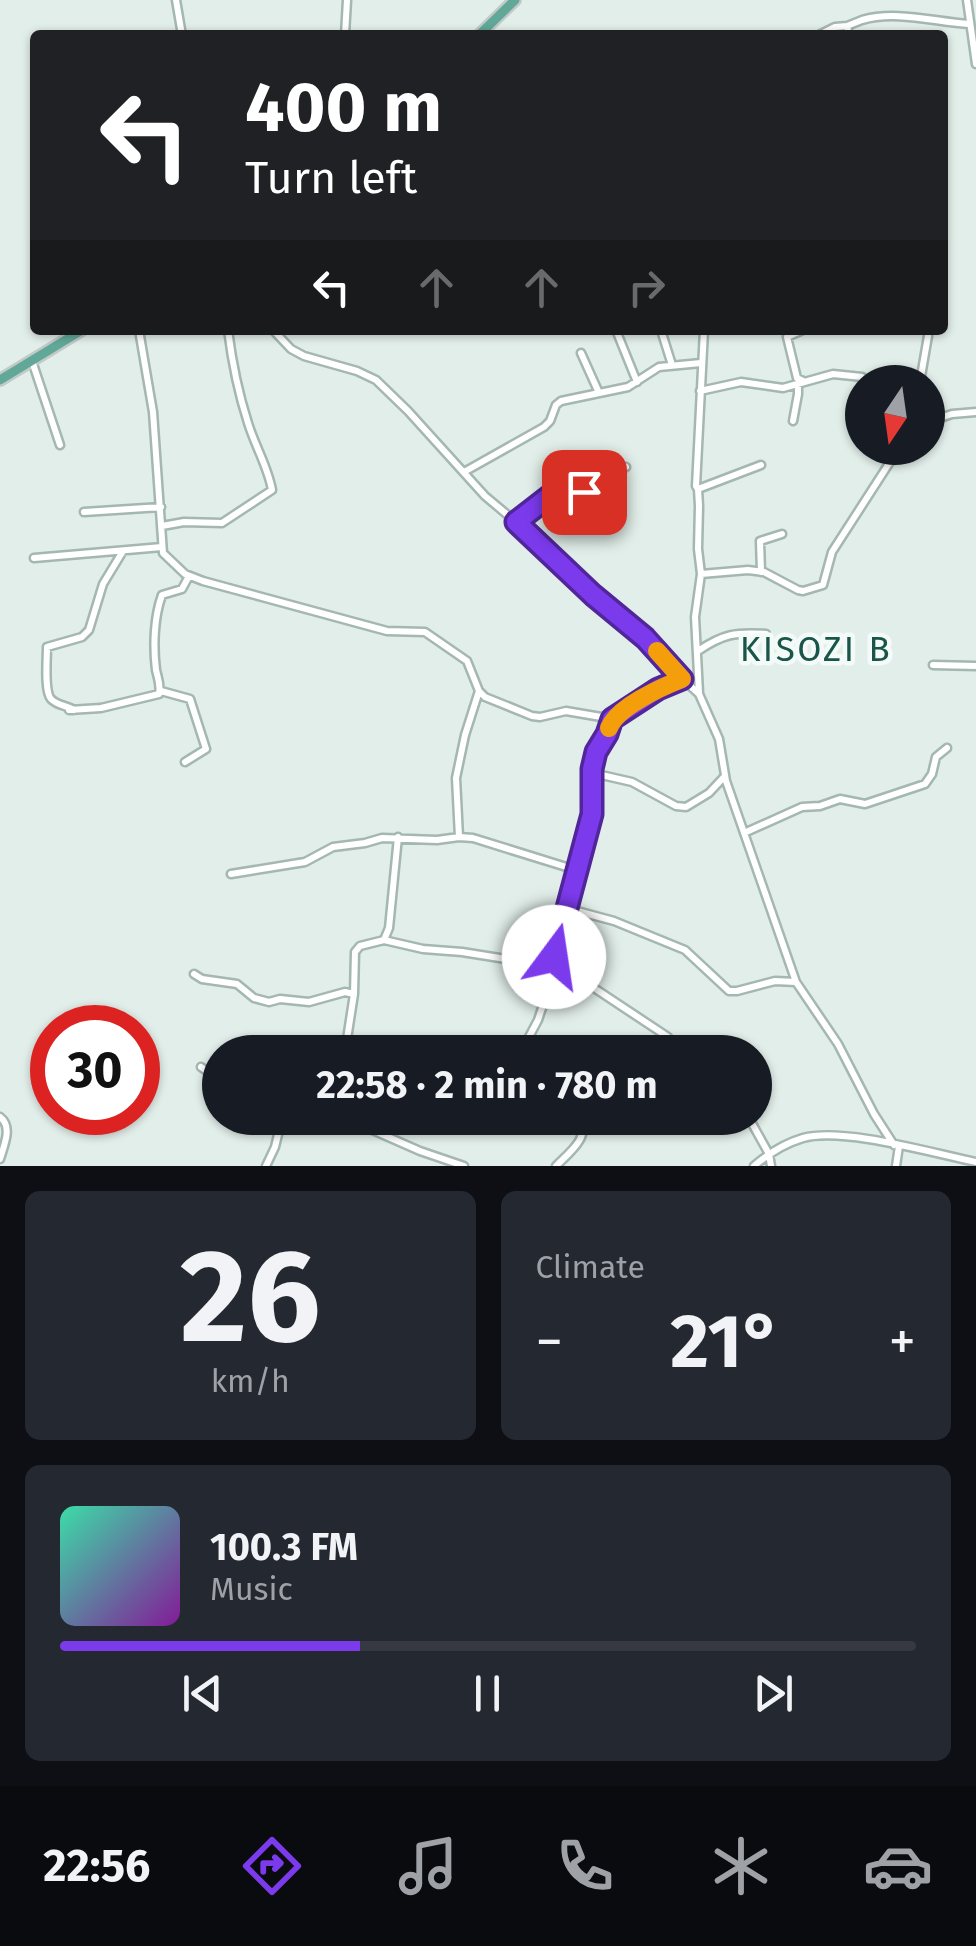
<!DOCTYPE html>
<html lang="en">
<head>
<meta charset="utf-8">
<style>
  :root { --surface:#171b24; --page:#242831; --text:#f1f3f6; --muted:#9ea1a6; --line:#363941; --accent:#7c3aed }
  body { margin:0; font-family:"Fira Sans",sans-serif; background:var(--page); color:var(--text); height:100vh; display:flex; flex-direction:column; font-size:38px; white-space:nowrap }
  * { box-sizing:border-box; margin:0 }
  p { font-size:32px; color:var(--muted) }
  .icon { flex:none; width:55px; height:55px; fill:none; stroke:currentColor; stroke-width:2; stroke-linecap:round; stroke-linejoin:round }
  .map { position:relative; height:1166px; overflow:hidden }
  .panel { display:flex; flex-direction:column; gap:25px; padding:25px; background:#0d0f14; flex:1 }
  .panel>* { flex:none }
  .guide { position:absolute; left:30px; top:30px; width:918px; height:305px; border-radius:10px; box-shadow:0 2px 8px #0004; background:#202124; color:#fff; overflow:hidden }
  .needle { width:65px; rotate:193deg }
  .controls { position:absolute; left:845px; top:365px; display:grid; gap:20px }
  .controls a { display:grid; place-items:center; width:100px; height:100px; border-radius:50%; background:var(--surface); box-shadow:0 2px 8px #0004; font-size:50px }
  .speed { position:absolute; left:30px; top:1005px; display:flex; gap:20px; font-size:50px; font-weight:700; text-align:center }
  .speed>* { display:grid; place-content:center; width:130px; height:130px; border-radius:50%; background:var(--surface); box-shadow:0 2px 8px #0004; line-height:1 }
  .speed .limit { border:15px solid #d22; background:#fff; color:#111 }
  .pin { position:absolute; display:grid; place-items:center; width:85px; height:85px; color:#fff; margin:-42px; border-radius:20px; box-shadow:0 5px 15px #0006 }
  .me { position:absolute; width:110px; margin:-55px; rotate:14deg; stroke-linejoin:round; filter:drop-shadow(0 0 8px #0008) }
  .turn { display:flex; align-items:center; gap:35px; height:210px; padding:0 50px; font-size:45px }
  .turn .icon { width:130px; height:130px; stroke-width:2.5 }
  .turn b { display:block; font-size:70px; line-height:85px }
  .lanes { display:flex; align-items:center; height:95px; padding:0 50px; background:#0003; justify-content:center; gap:50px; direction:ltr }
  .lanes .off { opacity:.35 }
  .big { font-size:75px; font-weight:700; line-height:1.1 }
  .panel .widget { flex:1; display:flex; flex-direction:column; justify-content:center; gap:15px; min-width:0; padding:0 35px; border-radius:15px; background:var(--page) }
  .panel .dial { align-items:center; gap:0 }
  .dial b { font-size:130px; line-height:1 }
  .song { display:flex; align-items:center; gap:30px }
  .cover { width:120px; height:120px; border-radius:15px; background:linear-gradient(135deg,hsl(160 70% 55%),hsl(290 70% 35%)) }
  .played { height:10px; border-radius:5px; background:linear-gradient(90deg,var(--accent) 35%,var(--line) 35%) }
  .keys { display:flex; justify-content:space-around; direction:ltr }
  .heat { display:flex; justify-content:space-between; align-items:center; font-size:55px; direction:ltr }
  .panel .tiles { flex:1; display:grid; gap:25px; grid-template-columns:1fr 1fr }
  .widget:last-child { grid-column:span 2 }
  .trip { position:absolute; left:202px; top:1035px; width:570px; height:100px; border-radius:50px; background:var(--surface); box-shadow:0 2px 8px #0004; font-weight:700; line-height:100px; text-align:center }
  .tabs { display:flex; height:160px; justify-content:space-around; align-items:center; background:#090b0e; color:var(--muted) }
  .tabs .icon { width:70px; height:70px }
  .tabs .selected { color:var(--accent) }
  .tabs b { font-size:45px; color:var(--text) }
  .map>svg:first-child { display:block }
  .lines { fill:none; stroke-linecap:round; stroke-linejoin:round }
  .minor-casing { stroke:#a4b7b1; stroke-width:11 }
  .major-casing { stroke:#c1cac8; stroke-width:14 }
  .minor { stroke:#fff; stroke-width:6 }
  .major { stroke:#61a899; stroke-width:9 }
  .route-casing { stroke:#51269a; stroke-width:25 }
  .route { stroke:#7c3aed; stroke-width:18 }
  .slow { stroke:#f59e0b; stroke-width:18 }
  .labels { text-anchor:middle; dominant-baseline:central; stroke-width:9; stroke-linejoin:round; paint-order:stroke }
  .quarter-label { font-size:35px; letter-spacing:2.5px; fill:#195649; stroke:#f3faf7 }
</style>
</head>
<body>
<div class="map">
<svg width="976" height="1166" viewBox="0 0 976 1166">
  <rect width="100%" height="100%" fill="#e2eee9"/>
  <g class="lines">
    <g class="minor-casing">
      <path id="minor" d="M 176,0 L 182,35
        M 967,0 L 976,64
        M 345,35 L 347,0
        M 819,35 L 835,27 L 847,26
        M 849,35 L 847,26 C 852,24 857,22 862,20 C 896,10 935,22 969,24
        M 139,330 L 153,412 L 163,553 L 185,574 L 203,581 L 387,631 L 425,632 L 467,661 L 479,691 L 485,697 L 532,716 L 540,717 L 566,711 L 613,719
        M 273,330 L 291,349 L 304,356 L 357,371 L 376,380 L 408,411 L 485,496 L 516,522 L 593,595 L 645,638 L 674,671 L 699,694 L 719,739 L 726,781 L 796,982 L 838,1044 L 874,1114 L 894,1145
        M 616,330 L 637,382
        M 661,330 L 672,365
        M 581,353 L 599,393
        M 32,361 L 60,445
        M 803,381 L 797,378 L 787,337 L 803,330
        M 920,382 L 928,336
        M 700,391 L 741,382 L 783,388 L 833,374 L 862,377 L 867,380 L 867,382
        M 793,421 L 798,394 L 798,384
        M 928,422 L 952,414 L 976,412
        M 464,472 L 544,427 L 550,421 L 556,405 L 561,401 L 628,387 L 659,367 L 701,363
        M 698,489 L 761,465
        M 84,512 L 161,507
        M 516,522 L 545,498 L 556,494 L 575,496 L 626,467
        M 162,526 L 184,522 L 222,523 L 272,490 C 268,467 255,446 248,423 C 238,392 232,362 228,330
        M 34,558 L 162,547
        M 761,572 L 760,541 L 782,534
        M 701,574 L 748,570 L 764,572 L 798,590 L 803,591 L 823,585 L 832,552 L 899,448
        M 698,651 C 723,634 735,632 766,634
        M 933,665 L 976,666
        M 161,691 L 190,699 L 206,749 L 185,762
        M 699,693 L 695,617 L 701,574 L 698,549 L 699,506 L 698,489 L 696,486 L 704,330
        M 69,710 L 101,708 L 159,694 C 161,685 158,679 156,670 C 153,646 154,617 162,595 L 182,589 L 189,576
        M 74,710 C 66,705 58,706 51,699 C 44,691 47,659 47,647 L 82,637 L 89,630 L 103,584 L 123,551
        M 593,780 L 597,774 L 632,782 L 676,806 L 686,807 L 709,793 L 724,777
        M 744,833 L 802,807 L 820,806 L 840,799 L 865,804 L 925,784 L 932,774 L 936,757 L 947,748
        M 459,837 L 456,778 L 465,735 L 479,691
        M 231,874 L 305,862 L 333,847 L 365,843 L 382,838 L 437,840 L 459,837 L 473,838 L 576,870
        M 566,908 L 614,921 L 685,950 L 729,991 L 737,991 L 775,981 L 796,982
        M 384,940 L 423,949 L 462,952 L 506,959 L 535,960 L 554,957 L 579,978 L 668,1037
        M 194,974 L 202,979 L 237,984 L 254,998 L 269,1002 L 280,999 L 309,1002 L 345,992 L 354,994
        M 345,1052 L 354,994 L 355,952 L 360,946 L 384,940 L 389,928 L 398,837
        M 521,1052 L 538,1020 L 548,990 L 558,937 L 592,813 L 592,769 L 597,753 L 607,734 L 613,719 L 658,689 L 682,679
        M 201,1067 L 220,1080
        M 0,1117 C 13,1127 4,1145 0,1159
        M 345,1118 L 420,1151 L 464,1166
        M 749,1118 L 769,1154 L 771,1166
        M 266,1166 L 275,1147 L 282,1118
        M 556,1166 C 569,1153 592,1136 579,1118
        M 754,1166 C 768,1154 786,1143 803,1138 C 843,1127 932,1153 976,1162
        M 896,1166 L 899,1146"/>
    </g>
    <g class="major-casing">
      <path id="major" d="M 479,35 L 515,0
        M 0,380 L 82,330"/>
    </g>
    <use href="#minor" class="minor"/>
    <use href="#major" class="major"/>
  </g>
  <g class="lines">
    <g class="route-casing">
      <path id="route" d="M 554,957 L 592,814 L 592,769 L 596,752 L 607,734 L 612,719 L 658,689 L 682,679 L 645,638 L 593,595 L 516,522 L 551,495 L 575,496 L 584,492"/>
    </g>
    <use href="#route" class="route"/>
    <path class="slow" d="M 609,728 C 617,707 662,687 682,679 L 657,651"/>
  </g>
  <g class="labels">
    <g class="quarter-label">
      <text x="816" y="649">KISOZI B</text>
    </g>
  </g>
</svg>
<div class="controls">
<a><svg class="needle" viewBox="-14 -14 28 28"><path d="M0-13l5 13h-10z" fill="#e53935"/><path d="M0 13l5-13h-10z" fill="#9ea1a6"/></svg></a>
</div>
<div class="speed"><div class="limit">30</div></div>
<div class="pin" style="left:584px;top:492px;background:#d93025"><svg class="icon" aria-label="arrive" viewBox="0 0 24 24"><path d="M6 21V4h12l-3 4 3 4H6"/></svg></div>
<svg class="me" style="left:554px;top:957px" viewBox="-20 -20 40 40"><circle r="19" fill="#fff"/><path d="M0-13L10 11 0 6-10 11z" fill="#7c3aed"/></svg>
<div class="trip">22:58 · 2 min · 780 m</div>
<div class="guide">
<div class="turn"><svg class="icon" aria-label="left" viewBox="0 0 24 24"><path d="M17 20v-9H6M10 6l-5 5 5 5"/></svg><div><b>400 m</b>Turn left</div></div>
<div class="lanes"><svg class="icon" aria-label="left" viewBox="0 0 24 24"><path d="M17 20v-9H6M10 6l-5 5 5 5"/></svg><svg class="icon off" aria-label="ahead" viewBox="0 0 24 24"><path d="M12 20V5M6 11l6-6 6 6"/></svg><svg class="icon off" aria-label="ahead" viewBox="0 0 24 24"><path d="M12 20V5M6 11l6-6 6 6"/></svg><svg class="icon off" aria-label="right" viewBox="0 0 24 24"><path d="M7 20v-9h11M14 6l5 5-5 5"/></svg></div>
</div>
</div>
<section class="panel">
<div class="tiles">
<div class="widget dial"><b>26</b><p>km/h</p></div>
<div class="widget"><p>Climate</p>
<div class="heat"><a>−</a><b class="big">21°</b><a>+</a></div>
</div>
<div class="widget">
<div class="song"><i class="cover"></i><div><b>100.3 FM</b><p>Music</p></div></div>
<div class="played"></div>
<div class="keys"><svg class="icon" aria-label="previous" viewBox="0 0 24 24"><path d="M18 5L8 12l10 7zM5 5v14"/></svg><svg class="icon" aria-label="pause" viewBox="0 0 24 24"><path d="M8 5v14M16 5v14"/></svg><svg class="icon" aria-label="next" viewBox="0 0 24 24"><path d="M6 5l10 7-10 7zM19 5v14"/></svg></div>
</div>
</div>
</section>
<nav class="tabs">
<b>22:56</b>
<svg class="icon selected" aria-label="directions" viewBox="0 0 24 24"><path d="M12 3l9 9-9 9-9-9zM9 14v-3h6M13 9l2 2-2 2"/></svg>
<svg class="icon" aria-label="music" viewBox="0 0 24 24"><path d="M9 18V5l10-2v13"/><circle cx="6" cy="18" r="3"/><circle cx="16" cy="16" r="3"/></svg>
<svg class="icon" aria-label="phone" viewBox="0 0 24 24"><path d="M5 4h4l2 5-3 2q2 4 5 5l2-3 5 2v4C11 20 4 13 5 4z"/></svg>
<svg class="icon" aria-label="climate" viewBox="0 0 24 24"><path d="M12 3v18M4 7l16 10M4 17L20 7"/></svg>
<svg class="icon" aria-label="car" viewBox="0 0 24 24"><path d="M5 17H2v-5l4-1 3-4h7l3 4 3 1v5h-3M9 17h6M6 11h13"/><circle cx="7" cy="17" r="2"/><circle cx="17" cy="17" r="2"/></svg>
</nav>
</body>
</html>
